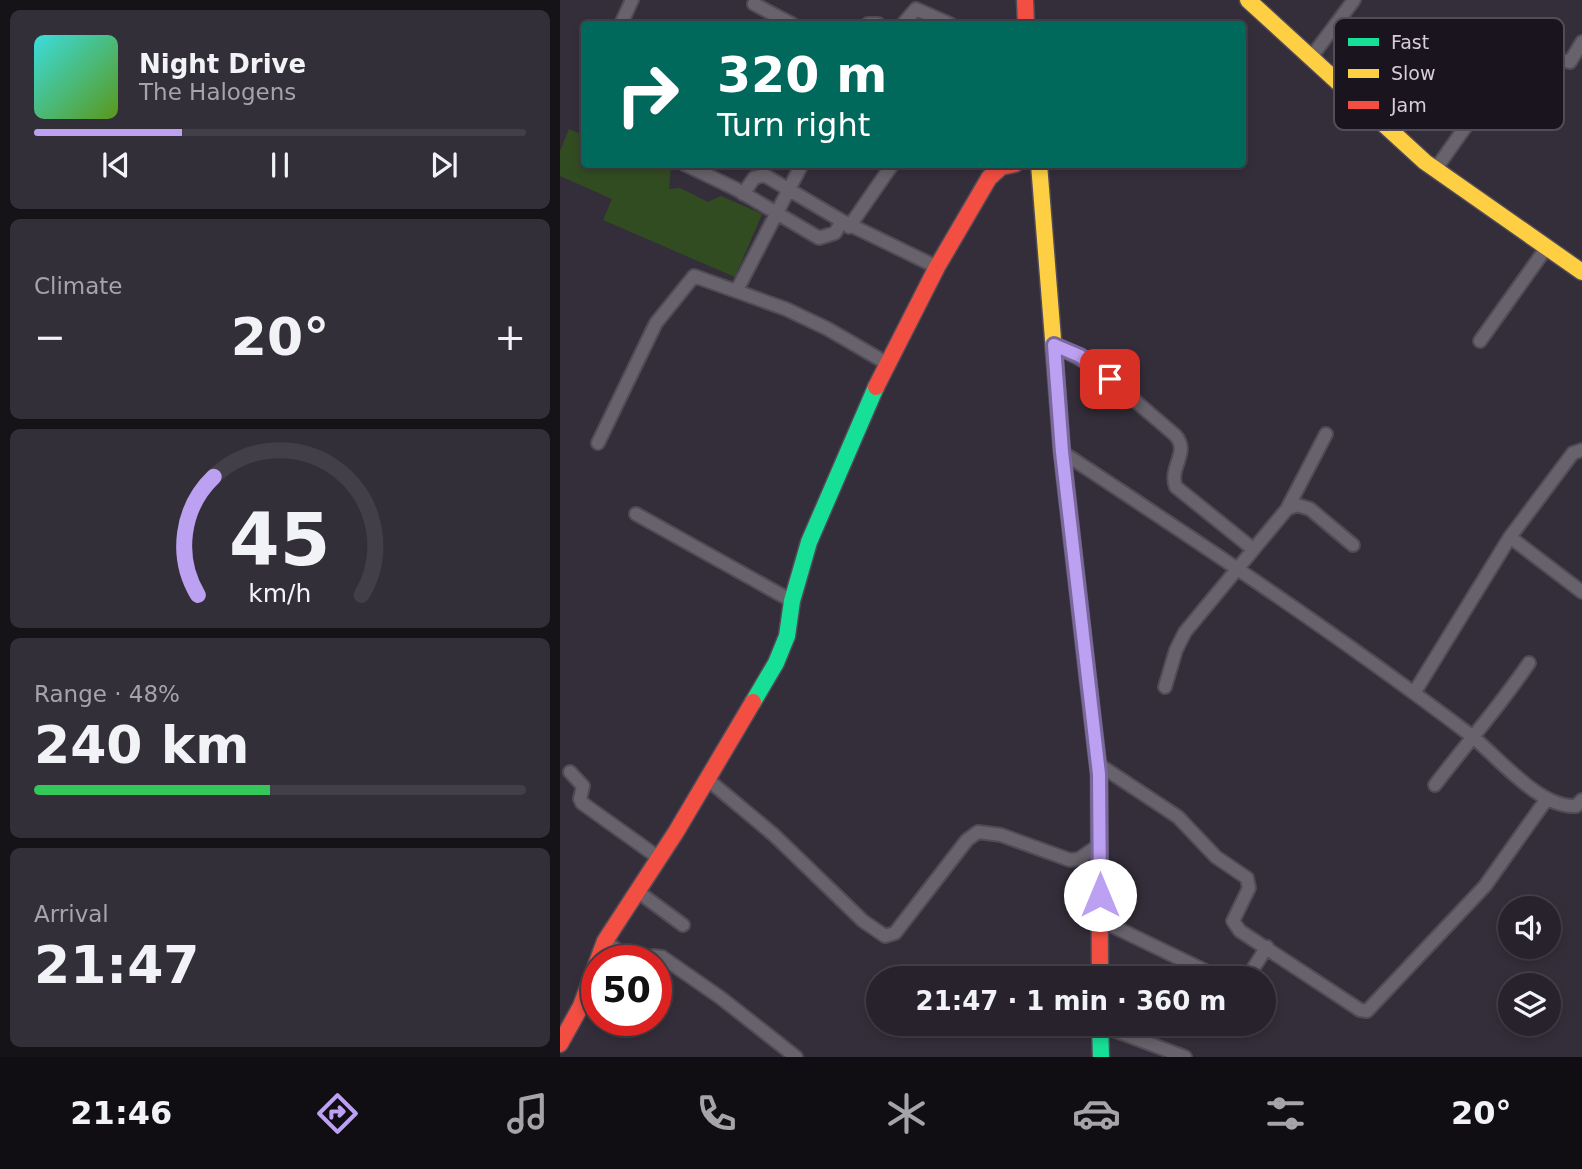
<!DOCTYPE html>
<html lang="en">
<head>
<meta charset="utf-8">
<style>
  :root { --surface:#27222c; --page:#332f38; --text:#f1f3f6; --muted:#a4a4a9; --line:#433f48; --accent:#bca0f2 }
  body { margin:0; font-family:"DejaVu Sans",sans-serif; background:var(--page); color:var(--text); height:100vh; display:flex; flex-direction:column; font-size:26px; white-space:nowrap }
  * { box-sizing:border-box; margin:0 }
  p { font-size:23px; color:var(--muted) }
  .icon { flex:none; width:38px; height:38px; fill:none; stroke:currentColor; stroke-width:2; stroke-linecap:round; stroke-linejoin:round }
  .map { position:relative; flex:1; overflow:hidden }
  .sheet { display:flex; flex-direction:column; gap:10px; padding:10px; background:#151318; width:560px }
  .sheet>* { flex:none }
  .guide { position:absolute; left:21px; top:21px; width:665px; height:147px; border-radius:7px; box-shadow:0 4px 10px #0003,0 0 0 2px var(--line); background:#00695c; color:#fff; overflow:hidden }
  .controls { position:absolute; left:938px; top:896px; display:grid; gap:14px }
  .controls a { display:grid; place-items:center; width:63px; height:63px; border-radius:50%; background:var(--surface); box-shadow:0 4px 10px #0003,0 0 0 2px var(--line); font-size:35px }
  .speed { position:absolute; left:21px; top:945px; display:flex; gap:14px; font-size:35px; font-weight:700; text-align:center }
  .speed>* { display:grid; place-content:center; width:91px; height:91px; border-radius:50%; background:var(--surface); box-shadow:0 4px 10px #0003,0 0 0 2px var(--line); line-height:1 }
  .speed .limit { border:10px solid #d22; background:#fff; color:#111 }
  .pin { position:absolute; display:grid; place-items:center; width:60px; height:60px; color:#fff; margin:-30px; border-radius:14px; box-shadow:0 4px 10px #0006 }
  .me { position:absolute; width:77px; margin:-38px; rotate:0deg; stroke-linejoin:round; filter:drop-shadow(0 0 5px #0008) }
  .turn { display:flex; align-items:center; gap:24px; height:147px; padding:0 21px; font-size:32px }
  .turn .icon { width:91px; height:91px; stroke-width:2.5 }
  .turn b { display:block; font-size:49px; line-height:60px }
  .big { font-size:52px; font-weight:600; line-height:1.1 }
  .sheet .card { flex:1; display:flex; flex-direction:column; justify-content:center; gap:10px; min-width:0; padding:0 24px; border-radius:10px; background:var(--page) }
  .sheet .dial { align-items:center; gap:0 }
  .dial svg { height:182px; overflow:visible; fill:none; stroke:var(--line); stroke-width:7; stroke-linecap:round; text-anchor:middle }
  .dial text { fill:var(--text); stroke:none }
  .song { display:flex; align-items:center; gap:21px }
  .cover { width:84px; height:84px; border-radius:10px; background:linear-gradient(135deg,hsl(180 70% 55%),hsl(90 70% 35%)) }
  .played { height:7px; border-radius:4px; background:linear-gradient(90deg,var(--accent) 30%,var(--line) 30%) }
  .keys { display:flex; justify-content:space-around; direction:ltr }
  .heat { display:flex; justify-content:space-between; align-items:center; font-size:38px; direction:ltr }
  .charge { height:10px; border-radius:5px; background:linear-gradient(90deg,#34c759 48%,var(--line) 0) }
  .trip { position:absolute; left:306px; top:966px; width:410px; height:70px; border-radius:35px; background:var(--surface); box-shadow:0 4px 10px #0003,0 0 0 2px var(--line); font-weight:600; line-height:70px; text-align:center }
  .dock { display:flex; height:112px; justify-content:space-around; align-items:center; background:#100e12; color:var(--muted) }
  .dock .icon { width:49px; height:49px }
  .dock .active { color:var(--accent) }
  .dock b { font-size:32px; color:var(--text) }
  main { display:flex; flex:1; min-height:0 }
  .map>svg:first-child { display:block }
  .green { fill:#324c22 }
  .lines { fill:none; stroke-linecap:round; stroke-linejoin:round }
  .street-casing { stroke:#514b56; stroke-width:16 }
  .fast-casing { stroke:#514b56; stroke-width:19 }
  .slow-casing { stroke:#514b56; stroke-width:19 }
  .jam-casing { stroke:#514b56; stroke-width:19 }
  .street { stroke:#67626b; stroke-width:12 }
  .fast { stroke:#16e098; stroke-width:16 }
  .slow { stroke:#ffcf43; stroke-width:16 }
  .jam { stroke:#f24e42; stroke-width:16 }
  .route-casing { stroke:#7a689d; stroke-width:18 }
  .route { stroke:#bca0f2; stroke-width:12 }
  .key { fill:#1a141f; stroke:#524c58; stroke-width:2 }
  .key-label { font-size:19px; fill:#d6cedd }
</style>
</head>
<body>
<main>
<section class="sheet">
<div class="card">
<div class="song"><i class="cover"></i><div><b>Night Drive</b><p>The Halogens</p></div></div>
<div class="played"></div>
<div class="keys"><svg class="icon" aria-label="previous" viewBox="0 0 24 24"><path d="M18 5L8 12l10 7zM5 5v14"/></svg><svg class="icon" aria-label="pause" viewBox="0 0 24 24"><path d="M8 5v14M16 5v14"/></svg><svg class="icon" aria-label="next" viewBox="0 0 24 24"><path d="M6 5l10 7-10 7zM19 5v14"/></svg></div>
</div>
<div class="card"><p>Climate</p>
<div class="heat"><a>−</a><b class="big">20°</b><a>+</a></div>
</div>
<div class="card dial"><svg viewBox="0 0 100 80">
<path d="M14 69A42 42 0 1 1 86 69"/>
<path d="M14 69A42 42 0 0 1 21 17" stroke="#bca0f2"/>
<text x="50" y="56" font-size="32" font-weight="700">45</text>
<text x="50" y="72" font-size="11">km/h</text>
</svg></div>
<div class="card"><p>Range · 48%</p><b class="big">240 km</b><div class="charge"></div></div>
<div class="card"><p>Arrival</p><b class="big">21:47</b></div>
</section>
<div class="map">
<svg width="1022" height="1057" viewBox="0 0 1022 1057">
  <rect width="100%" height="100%" fill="#342e3a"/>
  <path class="green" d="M 9,129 L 24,135 L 24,164 L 108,165 L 111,167 L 109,189 L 120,188 L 148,202 L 161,196 L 202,214 L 175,277 L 43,220 L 52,199 L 0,176 L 0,151 Z"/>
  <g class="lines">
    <g class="street-casing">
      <path id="street" d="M 194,4 L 232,24
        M 61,24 L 72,0
        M 308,24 L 318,24
        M 343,24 L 356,9 L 390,24
        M 752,56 L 794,0
        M 124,164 L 176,189 L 259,238 L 275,233 L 282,221 L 377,267
        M 875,170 L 959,51 L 1010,62 L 1022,42
        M 183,194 L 194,178 L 204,175 L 282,221
        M 289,227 L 332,165
        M 177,290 L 242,164
        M 920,341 L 987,247
        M 494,345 L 538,369 L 615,435 C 631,452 608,467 616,487 L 693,549
        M 38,443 L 96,323 L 134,276 L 226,309 L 268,329 L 328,364
        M 502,452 C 640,543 777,634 909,734 C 938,756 978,808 1016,806 L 1022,800
        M 727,509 L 766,434
        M 76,514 L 232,601
        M 950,537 L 1022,592
        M 605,687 L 616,650 L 625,632 L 727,509 L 737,505 L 750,509 L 793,545
        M 854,693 L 950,537 L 1013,453 L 1022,450
        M 538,764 L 618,817 L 656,857 L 687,878 L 689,888 L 673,921 L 680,931 L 800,1010 L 807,1011 L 925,886 L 986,800
        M 10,772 L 23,786 L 20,799 L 22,803 L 99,858
        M 147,779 L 214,835 L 303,921 L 325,936 L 335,933 L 407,840 L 418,832 L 441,835 L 510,860 L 519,859 L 539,845
        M 875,785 C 906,744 940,706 969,663
        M 77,891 L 123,925
        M 540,920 L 660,978
        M 45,941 L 72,961
        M 89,961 L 93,956 L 102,957 L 161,998 L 236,1057
        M 687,978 L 707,947
        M 540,1025 L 625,1057"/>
    </g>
    <g class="fast-casing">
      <path id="fast" d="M 193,702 L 216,663 L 227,636 L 232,601 L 249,542 L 316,387
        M 540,1024 L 541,1057"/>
    </g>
    <g class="slow-casing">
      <path id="slow" d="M 688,0 L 865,162 L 1022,272
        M 479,164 L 502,452 L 528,680"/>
    </g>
    <g class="jam-casing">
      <path id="jam" d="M 465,0 L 466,24
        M 316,387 L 377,267 L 429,178 L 441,167 L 455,164
        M 528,680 L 539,774 L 540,978
        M 0,1044 L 21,1006 L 45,941 L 116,832 L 193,702"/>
    </g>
    <use href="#street" class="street"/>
    <use href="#fast" class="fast"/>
    <use href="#slow" class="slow"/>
    <use href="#jam" class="jam"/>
  </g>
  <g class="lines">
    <g class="route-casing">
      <path id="route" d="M 540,895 L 539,774 L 502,452 L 494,345 L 520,356 L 550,379"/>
    </g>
    <use href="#route" class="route"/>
  </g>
  <rect x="774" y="18" width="230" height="112" rx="10" class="key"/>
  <rect x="788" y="38" width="31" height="8" fill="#16e098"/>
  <rect x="788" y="69" width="31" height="9" fill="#ffcf43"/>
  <rect x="788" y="101" width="31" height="8" fill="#f24e42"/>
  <g class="key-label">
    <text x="831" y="49">Fast</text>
    <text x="831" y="80">Slow</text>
    <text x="831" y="112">Jam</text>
  </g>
</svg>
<div class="controls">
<a><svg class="icon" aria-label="sound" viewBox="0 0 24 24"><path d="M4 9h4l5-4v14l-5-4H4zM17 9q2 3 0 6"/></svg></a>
<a><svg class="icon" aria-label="layers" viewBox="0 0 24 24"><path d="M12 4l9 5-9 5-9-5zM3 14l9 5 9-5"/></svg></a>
</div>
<div class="speed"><div class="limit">50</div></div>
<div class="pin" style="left:550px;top:379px;background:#d93025"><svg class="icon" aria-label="arrive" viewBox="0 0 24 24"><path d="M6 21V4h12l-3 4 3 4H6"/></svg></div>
<svg class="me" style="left:540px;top:895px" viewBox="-20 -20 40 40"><circle r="19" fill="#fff"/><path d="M0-13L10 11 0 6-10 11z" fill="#bca0f2"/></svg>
<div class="trip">21:47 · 1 min · 360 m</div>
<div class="guide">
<div class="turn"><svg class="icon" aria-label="right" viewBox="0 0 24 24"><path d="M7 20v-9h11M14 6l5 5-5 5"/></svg><div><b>320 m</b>Turn right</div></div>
</div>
</div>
</main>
<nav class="dock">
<b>21:46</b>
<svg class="icon active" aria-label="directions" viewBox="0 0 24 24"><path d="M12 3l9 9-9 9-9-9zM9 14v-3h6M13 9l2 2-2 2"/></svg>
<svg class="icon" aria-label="music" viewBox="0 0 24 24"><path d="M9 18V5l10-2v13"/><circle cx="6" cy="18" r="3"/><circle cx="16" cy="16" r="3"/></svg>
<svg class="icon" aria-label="phone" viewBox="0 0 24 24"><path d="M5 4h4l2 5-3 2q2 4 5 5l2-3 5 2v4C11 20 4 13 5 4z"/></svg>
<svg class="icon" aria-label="climate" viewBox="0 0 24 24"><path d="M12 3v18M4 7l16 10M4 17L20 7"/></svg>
<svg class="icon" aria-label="car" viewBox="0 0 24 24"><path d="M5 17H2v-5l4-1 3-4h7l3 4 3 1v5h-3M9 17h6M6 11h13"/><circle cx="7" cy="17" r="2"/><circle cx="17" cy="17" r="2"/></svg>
<svg class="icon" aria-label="filters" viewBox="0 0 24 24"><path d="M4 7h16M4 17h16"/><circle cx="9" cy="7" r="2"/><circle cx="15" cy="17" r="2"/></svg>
<b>20°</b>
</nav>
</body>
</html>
